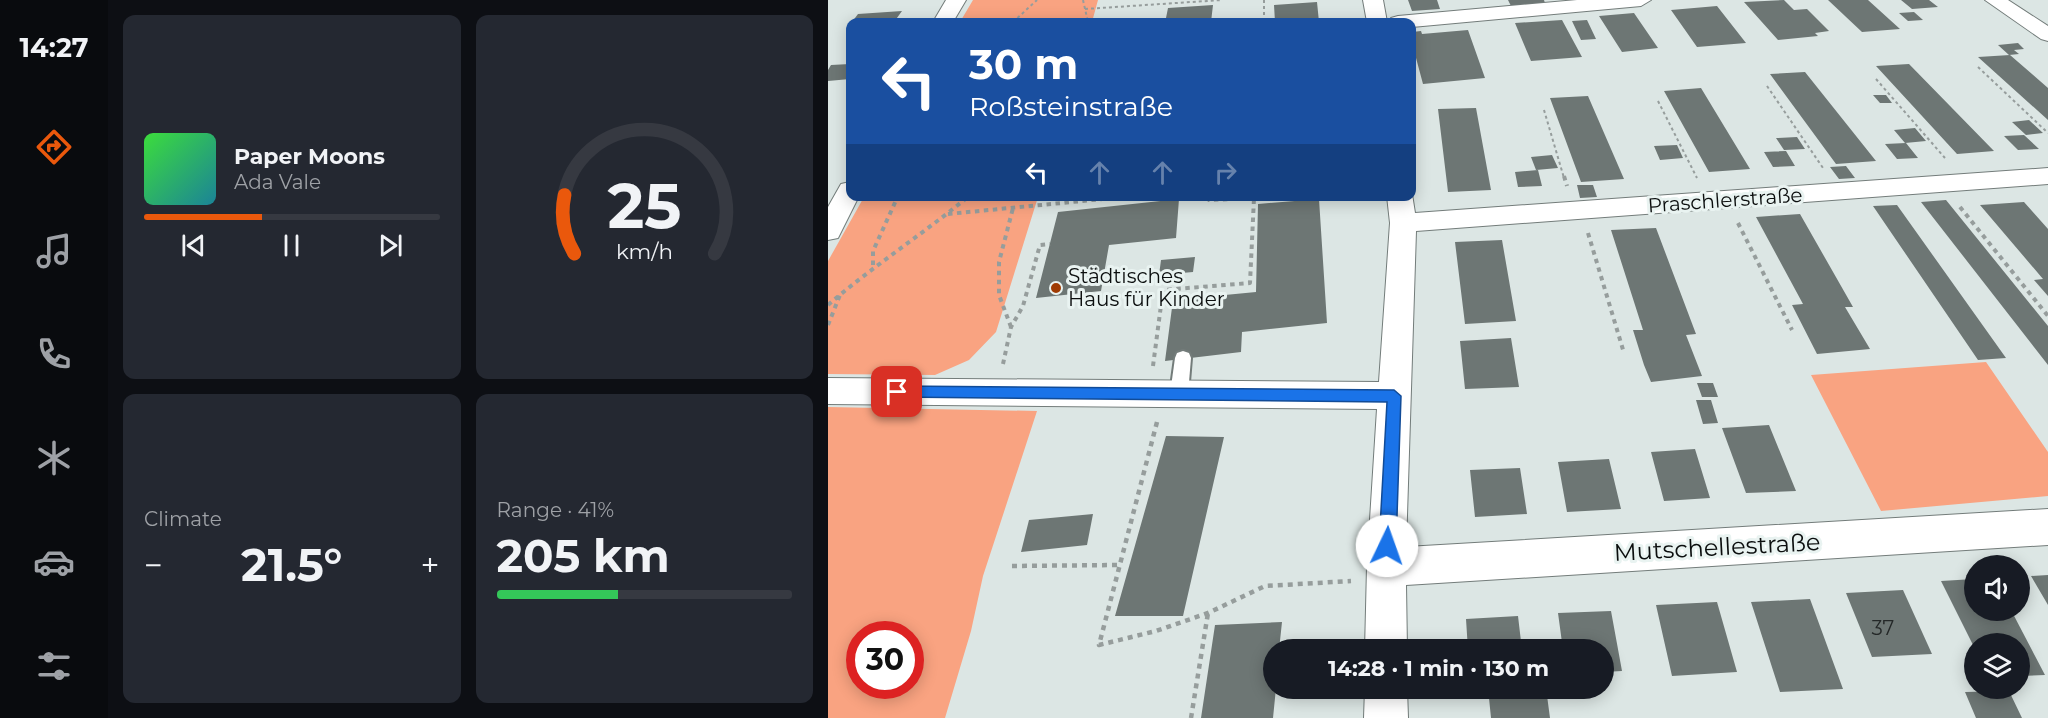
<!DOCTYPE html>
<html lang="en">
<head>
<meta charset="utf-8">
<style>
  :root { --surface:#171b24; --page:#242831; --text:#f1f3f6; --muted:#9ea1a6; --line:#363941; --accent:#ea580c }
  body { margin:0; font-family:Montserrat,sans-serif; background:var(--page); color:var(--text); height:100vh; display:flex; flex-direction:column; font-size:22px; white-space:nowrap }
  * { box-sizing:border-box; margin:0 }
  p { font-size:20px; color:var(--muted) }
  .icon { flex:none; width:33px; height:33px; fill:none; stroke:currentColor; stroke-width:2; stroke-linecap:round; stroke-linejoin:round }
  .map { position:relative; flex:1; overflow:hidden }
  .panel { display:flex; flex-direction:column; gap:15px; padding:15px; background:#0d0f14; width:720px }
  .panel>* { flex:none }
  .top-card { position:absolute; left:18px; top:18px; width:570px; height:183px; border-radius:12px; box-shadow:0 3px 15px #0003; background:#1a4fa0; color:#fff; overflow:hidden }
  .buttons { position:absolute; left:1136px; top:555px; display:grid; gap:12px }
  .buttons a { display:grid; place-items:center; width:66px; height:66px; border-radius:50%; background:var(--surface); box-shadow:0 3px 15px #0003; font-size:30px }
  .speed { position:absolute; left:18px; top:621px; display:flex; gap:12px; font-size:30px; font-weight:700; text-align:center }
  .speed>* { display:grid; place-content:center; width:78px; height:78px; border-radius:50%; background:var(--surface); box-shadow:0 3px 15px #0003; line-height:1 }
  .speed .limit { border:9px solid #d22; background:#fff; color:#111 }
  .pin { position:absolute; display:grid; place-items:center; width:51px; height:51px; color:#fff; margin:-26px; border-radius:12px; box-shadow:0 3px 9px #0006 }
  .me { position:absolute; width:66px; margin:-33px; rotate:3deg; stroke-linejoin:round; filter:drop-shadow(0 0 4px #0008) }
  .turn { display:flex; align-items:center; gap:21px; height:126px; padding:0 24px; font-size:27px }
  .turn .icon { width:78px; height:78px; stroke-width:2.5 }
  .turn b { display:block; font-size:42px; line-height:51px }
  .lanes { display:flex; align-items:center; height:57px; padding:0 24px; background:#0003; justify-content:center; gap:30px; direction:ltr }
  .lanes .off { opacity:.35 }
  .big { font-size:45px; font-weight:700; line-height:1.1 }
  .panel .tile { flex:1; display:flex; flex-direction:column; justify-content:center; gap:9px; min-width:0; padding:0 21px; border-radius:12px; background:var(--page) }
  .panel .dial { align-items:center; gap:0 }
  .dial svg { height:156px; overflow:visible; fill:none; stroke:var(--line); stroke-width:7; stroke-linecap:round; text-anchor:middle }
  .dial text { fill:var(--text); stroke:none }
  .song { display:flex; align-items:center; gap:18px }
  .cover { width:72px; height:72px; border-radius:9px; background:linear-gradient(135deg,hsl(120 70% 55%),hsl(190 70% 35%)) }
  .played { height:6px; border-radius:3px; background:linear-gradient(90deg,var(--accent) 40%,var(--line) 40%) }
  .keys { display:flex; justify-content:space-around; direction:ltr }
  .heat { display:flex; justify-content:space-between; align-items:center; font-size:33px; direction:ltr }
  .charge { height:9px; border-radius:4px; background:linear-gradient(90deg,#34c759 41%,var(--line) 0) }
  .panel .tiles { flex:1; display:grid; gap:15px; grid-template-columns:repeat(2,1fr) }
  .trip { position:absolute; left:435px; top:639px; width:351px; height:60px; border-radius:30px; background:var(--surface); box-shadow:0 3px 15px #0003; font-weight:700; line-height:60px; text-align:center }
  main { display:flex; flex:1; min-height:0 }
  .menu { display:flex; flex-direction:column; width:108px; justify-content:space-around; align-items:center; background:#090b0e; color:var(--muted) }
  .menu .icon { width:42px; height:42px }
  .menu .selected { color:var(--accent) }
  .menu b { font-size:27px; color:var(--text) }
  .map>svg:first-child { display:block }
  .green { fill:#f9a381; fill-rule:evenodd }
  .building { fill:#6d7674 }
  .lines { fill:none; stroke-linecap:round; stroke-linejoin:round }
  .lane-casing { stroke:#737c7a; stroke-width:4 }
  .street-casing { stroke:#737c7a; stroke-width:2 }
  .path-far2 { stroke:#969d9c; stroke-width:2; stroke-dasharray:3 3; stroke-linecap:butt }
  .path-far1 { stroke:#969d9c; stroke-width:4; stroke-dasharray:4.5 4.5; stroke-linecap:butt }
  .path { stroke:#969d9c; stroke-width:4.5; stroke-dasharray:5 5; stroke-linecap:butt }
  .lane { fill:#fff; fill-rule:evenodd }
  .street { fill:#fff; fill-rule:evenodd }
  .route { fill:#1a73e8; stroke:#114b97; stroke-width:1.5 }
  .poi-dot { fill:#9f3b04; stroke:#e9f3f1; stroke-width:2 }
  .labels { text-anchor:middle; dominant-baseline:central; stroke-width:6; stroke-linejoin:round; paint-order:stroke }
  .street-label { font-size:20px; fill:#0b0e0e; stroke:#e9f3f1 }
  .poi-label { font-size:20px; fill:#0b0e0e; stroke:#e9f3f1; text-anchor:start }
  .near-number-label { font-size:20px; fill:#242828 }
  .near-street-label { font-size:24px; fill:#0b0e0e; stroke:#e9f3f1 }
</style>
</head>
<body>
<main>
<nav class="menu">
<b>14:27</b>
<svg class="icon selected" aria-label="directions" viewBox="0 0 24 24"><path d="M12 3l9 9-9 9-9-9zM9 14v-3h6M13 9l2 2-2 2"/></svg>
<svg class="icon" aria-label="music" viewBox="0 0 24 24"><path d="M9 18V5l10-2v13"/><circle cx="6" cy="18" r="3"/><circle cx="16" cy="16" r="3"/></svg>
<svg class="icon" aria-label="phone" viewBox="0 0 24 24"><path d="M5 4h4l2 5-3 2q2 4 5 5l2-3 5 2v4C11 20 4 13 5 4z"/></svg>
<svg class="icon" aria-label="climate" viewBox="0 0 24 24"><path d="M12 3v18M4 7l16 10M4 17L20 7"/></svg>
<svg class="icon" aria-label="car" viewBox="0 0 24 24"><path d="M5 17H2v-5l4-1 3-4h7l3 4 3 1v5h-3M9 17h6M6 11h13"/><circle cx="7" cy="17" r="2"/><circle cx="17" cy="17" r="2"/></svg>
<svg class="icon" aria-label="filters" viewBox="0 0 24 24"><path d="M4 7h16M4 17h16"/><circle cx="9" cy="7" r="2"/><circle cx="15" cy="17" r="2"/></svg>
</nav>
<section class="panel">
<div class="tiles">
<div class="tile">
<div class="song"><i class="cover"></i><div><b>Paper Moons</b><p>Ada Vale</p></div></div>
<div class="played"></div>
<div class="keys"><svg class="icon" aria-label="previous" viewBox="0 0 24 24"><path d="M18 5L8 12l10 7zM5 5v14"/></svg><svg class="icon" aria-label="pause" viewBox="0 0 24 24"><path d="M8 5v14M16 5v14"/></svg><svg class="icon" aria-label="next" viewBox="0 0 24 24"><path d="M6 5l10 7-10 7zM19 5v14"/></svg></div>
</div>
<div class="tile dial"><svg viewBox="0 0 100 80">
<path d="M14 69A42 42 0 1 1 86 69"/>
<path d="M14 69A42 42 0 0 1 9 39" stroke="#ea580c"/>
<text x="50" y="56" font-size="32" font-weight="700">25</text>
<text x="50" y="72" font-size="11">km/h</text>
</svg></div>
<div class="tile"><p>Climate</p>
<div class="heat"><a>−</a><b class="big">21.5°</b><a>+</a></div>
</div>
<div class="tile"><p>Range · 41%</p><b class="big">205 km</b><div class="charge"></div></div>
</div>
</section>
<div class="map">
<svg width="1220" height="718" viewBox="0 0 1220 718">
  <rect width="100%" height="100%" fill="#dce6e4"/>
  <path class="green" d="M 145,0 L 270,0 L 264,22 L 132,22 Z
    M 36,197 L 210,197 L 168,332 L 141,360 L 107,375 L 0,374 L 0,261 Z
    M 1158,362 L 1220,452 L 1220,496 L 1053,511 L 983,375 Z
    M 0,407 L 209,411 L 155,576 L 143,631 L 117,718 L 0,718 ZM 82,634 L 82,686 L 32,686 L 32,634 Z"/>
  <path class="building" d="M 580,0 L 609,0 L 612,9 L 584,11 Z
    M 680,0 L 716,0 L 717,3 L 683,6 Z
    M 956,0 L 966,10 L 979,9 L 1001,31 L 987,33 L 990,36 L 950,40 L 916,2 Z
    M 1000,0 L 1040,0 L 1072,29 L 1034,32 Z
    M 1073,0 L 1101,0 L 1110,7 L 1084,9 Z
    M 489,2 L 491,22 L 447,22 L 446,5 Z
    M 385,5 L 383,22 L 295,22 L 338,18 L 340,8 Z
    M 889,6 L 918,43 L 869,47 L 843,10 Z
    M 74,11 L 66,22 L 24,22 L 30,14 Z
    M 1086,12 L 1095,20 L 1080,21 L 1071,13 Z
    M 806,13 L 830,48 L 794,52 L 771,16 Z
    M 734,20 L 754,57 L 703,61 L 687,23 Z
    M 759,20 L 768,39 L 753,40 L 744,21 Z
    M 640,30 L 657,78 L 595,84 L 584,43 L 584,32 L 593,31 L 594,34 Z
    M 1190,43 L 1196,49 L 1186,50 L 1191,54 L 1181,55 L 1170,45 Z
    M 1182,55 L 1220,88 L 1220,120 L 1150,57 Z
    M 22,64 L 22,79 L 0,81 L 0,70 L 3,65 Z
    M 1081,64 L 1166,151 L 1129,154 L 1048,66 Z
    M 977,72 L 1048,161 L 1008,164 L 942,74 Z
    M 873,88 L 922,169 L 881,172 L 836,91 Z
    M 1045,95 L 1058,95 L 1064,103 L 1052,103 Z
    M 760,96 L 796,179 L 753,182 L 722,98 Z
    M 648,108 L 663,190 L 620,192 L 610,109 Z
    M 1201,120 L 1215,133 L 1198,135 L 1184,122 Z
    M 1087,128 L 1098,141 L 1077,143 L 1066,130 Z
    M 1196,135 L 1211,149 L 1190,150 L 1176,136 Z
    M 969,137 L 977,149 L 956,150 L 948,138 Z
    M 1078,143 L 1090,158 L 1069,159 L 1057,144 Z
    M 849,145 L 855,158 L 832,160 L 826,146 Z
    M 958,151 L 967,166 L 945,167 L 936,152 Z
    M 724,155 L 730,168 L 708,170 L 703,157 Z
    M 1018,166 L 1027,178 L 1011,179 L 1002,167 Z
    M 710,170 L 714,186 L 690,187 L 687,172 Z
    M 749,185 L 765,185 L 769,197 L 752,198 Z
    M 351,199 L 348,238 L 281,245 L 273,291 L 208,298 L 230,212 Z
    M 491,199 L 499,323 L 414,332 L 413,352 L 337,361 L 345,300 L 428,292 L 430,204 Z
    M 1118,200 L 1220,326 L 1220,365 L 1093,202 Z
    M 1196,202 L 1220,229 L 1220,296 L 1206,280 L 1215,279 L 1152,205 Z
    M 1069,205 L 1178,358 L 1150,360 L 1045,206 Z
    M 972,214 L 1025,307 L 1017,307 L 1042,349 L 989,354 L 964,305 L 975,304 L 928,217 Z
    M 828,228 L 868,334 L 858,335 L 874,376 L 823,382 L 816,365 L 805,330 L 815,330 L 783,230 Z
    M 674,240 L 688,321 L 637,324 L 627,242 Z
    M 367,257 L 365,272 L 331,275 L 333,260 Z
    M 683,338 L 691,387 L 637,389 L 632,341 Z
    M 869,383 L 885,383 L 890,397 L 874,397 Z
    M 868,400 L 883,400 L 890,423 L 875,424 Z
    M 941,425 L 968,491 L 918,493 L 894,428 Z
    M 338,436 L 396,437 L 355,616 L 287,616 Z
    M 867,449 L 882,498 L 836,501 L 823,452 Z
    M 781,459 L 793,509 L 739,512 L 730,462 Z
    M 692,468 L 699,514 L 647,517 L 642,470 Z
    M 265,514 L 259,545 L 193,552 L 201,520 Z
    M 1220,575 L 1220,605 L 1203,576 Z
    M 1146,579 L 1146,610 L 1183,610 L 1217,675 L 1191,676 L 1191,644 L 1146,644 L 1146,647 L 1113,581 Z
    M 1075,590 L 1104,654 L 1044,657 L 1018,593 Z
    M 982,599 L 1015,689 L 952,692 L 923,602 Z
    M 889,602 L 909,672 L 844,676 L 828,605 Z
    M 783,611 L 794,671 L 776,672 L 776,650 L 735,650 L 730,613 Z
    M 690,616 L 694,650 L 640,650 L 638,619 Z
    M 454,622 L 451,650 L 446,650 L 448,688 L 445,718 L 373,718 L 387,625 Z
    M 660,688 L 718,688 L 722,718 L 663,718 Z
    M 1181,691 L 1194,718 L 1148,718 L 1137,692 Z"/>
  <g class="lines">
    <g class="lane-casing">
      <path id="lane" d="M 355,351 L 361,353 L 363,358 L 360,394 L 357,399 L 351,401 L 345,399 L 342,394 L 347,358 L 349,353 Z"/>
    </g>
    <g class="street-casing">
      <path id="street" d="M 118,0 L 138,0 L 125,22 L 105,22 Z
        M 535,0 L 555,0 L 559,22 L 539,22 Z
        M 749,0 L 823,0 L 813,6 L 584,27 L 584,22 L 560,22 L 563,18 L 570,16 Z
        M 1157,0 L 1180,0 L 1220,26 L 1220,41 L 1213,39 Z
        M 1220,168 L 1220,184 L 588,231 L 578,547 L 1220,509 L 1220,545 L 578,585 L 579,650 L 537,650 L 539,567 L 549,409 L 0,404 L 0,378 L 551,382 L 562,223 L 559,196 L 584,196 L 584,194 L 587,213 Z
        M 22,182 L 22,196 L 31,196 L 10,238 L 0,240 L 0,207 L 13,184 Z
        M 537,688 L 579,688 L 580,718 L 536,718 Z"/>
    </g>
    <path class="path-far2" d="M 255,0 L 260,22
      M 436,0 L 436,22
      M 257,9 L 394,0
      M 185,22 L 209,0
      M 1150,67 L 1220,133
      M 1048,79 L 1117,158
      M 939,86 L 995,168
      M 830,101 L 869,178
      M 716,110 L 736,178"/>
    <path class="path-far1" d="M 736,176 L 739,186
      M 382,196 L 381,200 L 426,198
      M 1132,207 L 1220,316
      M 120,214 L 306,196
      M 910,223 L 964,330
      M 760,233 L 796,353
      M 45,265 L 45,251 L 70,196
      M 0,305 C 45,266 95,234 141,196
      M 0,325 L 12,295
      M 183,327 L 171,295 L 171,262 L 185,208
      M 175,364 L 183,327 L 195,306 L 212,245 L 222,244
      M 325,366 L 335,290 L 422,283 L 426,198 L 440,196"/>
    <path class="path" d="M 329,422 L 271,645 L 328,631 L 380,613 L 437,586 L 523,581
      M 184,566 L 290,565
      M 363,718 L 380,613"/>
    <use href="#lane" class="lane"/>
    <use href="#street" class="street"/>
  </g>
  <path class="route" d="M 69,386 L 566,390 L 573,396 L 568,546 L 565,552 L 559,554 L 554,552 L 551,546 L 559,402 L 69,397 L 62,392 Z"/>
  <circle class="poi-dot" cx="228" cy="288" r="6"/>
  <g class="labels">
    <g class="street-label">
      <text transform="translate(897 200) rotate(-4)">Praschlerstraße</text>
    </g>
    <g class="poi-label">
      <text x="240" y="276">Städtisches<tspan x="240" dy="23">Haus für Kinder</tspan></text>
    </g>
    <g class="near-number-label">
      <text x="1055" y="628">37</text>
    </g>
    <g class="near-street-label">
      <text transform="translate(889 547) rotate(-3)">Mutschellestraße</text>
    </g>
  </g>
</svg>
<div class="buttons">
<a><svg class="icon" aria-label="sound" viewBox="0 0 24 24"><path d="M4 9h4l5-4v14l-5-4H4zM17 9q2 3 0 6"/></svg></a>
<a><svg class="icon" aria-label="layers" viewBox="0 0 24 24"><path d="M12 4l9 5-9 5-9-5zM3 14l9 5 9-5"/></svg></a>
</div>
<div class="speed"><div class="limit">30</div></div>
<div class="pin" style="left:69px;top:392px;background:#d93025"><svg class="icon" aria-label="arrive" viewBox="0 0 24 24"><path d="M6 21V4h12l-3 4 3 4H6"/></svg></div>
<svg class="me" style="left:559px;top:546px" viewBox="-20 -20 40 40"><circle r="19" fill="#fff"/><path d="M0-13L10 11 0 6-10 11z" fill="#1a73e8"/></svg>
<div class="trip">14:28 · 1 min · 130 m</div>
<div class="top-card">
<div class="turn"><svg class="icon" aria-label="left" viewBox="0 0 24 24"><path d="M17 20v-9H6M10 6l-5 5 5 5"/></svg><div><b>30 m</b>Roßsteinstraße</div></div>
<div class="lanes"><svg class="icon" aria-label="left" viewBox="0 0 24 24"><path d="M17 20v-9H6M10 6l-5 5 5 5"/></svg><svg class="icon off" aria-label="ahead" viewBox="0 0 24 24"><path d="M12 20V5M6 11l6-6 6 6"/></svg><svg class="icon off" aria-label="ahead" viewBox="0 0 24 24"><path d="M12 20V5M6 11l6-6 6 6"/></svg><svg class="icon off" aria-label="right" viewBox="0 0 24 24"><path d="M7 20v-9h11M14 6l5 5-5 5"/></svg></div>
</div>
</div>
</main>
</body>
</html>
